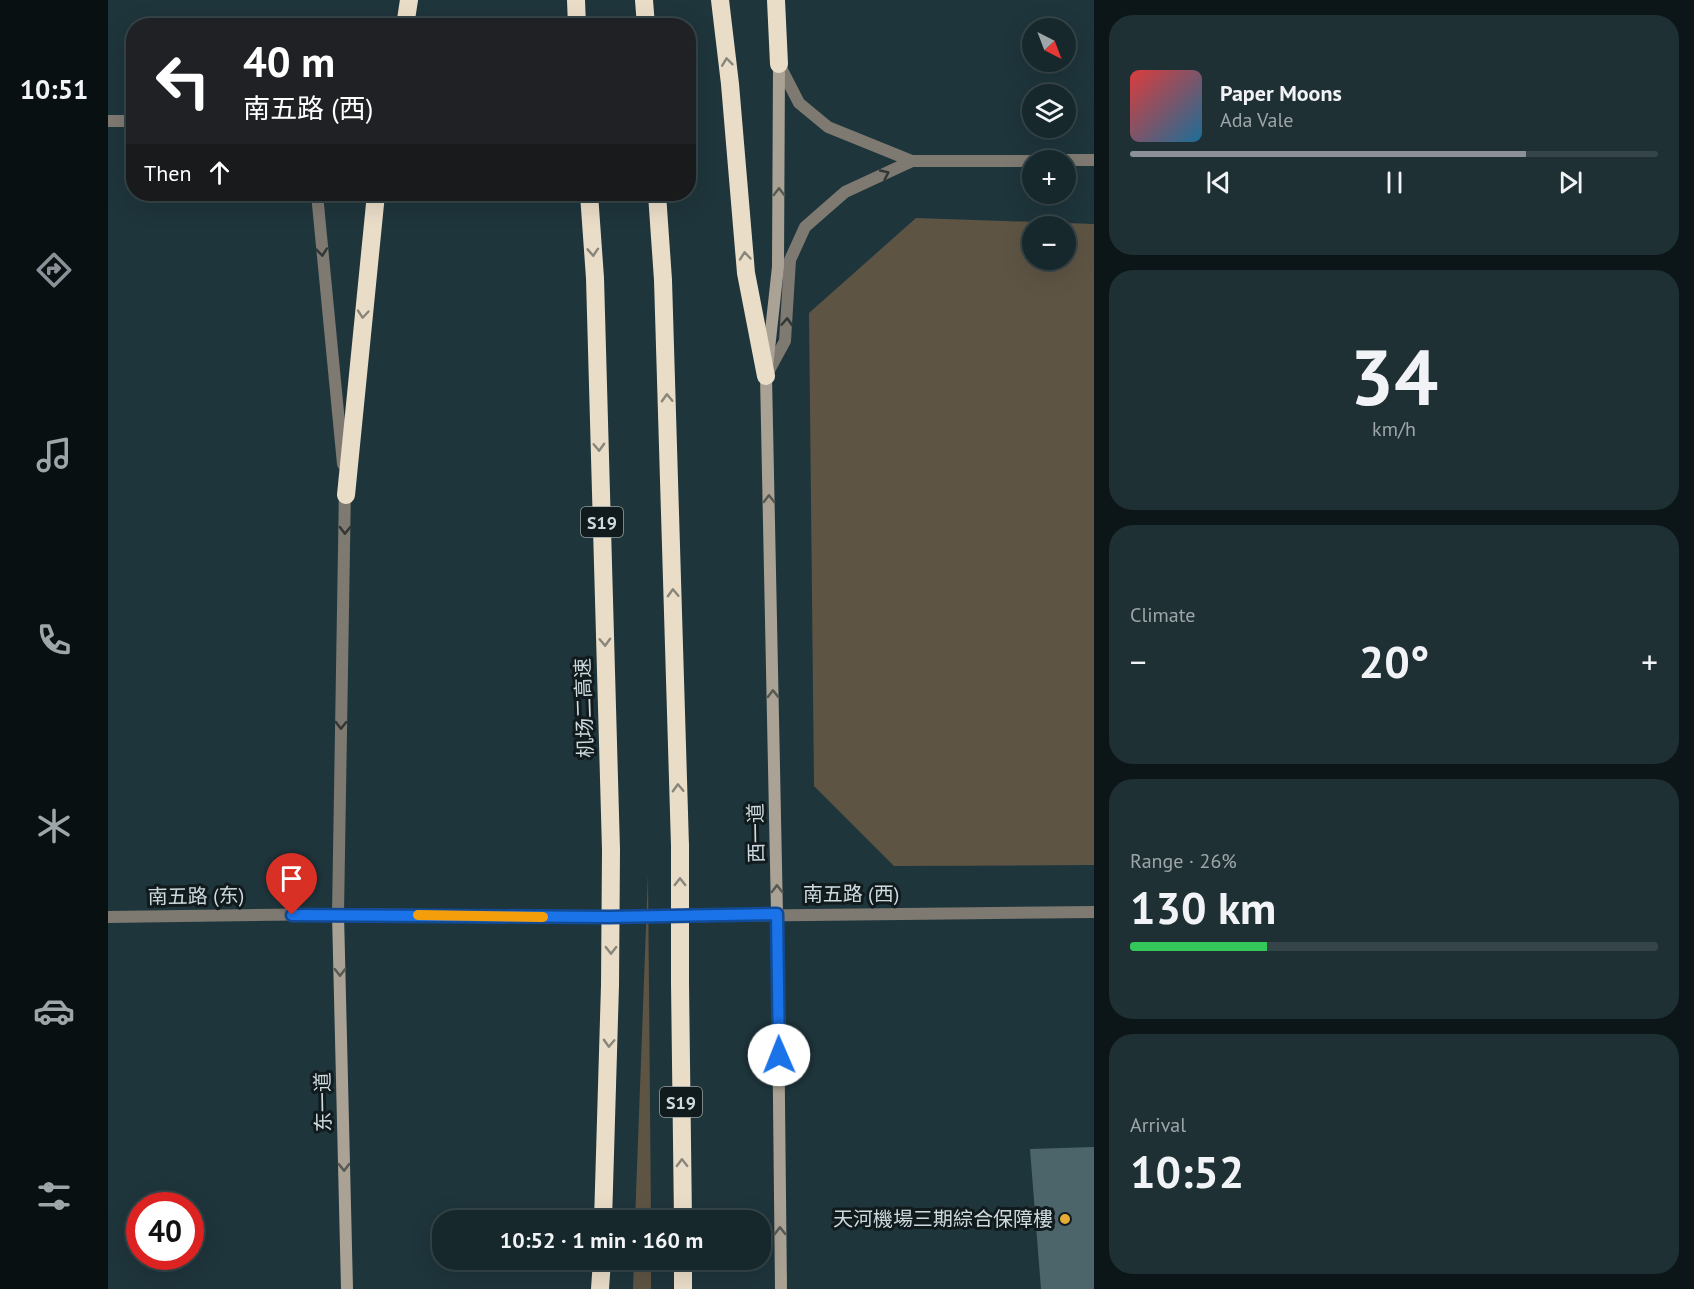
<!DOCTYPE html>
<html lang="en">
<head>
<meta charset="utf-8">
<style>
  :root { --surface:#16282c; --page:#1f3034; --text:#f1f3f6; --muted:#9ea6a9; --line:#354448; --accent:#8c9099 }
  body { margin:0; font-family:"PT Sans","Noto Sans SC",sans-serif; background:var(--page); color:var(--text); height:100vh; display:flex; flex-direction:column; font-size:22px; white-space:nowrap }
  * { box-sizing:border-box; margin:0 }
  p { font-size:20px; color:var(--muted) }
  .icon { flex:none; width:33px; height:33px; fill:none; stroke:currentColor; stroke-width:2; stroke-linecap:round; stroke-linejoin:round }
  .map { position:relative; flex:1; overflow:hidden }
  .drawer { display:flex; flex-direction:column; gap:15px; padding:15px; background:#0c1618; width:600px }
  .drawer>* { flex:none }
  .top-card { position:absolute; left:18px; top:18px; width:570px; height:183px; border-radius:24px; box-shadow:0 6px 24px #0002,0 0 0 2px var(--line); background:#202124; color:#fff; overflow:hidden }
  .needle { width:39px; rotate:138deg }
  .controls { position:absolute; left:914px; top:18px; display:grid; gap:12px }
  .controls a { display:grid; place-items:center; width:54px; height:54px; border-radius:50%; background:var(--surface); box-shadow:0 6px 24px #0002,0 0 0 2px var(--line); font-size:30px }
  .speed { position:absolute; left:18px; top:1192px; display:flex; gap:12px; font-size:30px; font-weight:700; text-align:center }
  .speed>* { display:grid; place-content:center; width:78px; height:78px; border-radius:50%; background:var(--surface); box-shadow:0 6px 24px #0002,0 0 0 2px var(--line); line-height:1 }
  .speed .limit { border:9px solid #d22; background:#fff; color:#111 }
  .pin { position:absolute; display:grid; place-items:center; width:51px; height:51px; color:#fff; margin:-62px -26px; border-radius:50% 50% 50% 0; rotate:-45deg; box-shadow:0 0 6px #0007 }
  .pin .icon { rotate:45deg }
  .me { position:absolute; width:66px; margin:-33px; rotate:359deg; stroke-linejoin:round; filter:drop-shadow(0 0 4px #0008) }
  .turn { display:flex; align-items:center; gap:21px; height:126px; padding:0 18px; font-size:27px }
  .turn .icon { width:78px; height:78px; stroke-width:2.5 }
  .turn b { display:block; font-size:42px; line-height:51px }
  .then { display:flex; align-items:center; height:57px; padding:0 18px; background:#0003; gap:12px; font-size:22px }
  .big { font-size:45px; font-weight:700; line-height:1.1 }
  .drawer .widget { flex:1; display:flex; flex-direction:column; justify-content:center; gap:9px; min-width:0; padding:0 21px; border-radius:24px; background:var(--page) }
  .drawer .dial { align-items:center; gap:0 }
  .dial b { font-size:78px; line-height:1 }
  .song { display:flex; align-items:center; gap:18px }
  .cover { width:72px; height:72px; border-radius:9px; background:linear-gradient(135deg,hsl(0 70% 55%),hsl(200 70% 35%)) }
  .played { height:6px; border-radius:3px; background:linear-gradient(90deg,var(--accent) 75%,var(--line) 75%) }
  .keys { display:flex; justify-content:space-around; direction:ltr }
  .heat { display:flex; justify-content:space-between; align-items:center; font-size:33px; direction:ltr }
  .charge { height:9px; border-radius:4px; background:linear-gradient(90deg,#34c759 26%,var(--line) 0) }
  .trip { position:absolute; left:324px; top:1210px; width:339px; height:60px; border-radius:24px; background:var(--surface); box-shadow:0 6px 24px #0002,0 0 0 2px var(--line); font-weight:700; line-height:60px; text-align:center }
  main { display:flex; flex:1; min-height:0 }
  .dock { display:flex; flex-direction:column; width:108px; justify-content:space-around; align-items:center; background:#091012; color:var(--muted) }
  .dock .icon { width:42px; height:42px }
  .dock .active { color:var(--accent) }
  .dock b { font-size:27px; color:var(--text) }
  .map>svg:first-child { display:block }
  .green { fill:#5e5444; fill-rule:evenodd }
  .building { fill:#4c656b }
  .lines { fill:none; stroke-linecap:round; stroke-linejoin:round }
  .street { stroke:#7e7971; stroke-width:12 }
  .secondary { stroke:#aaa294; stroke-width:12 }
  .highway { stroke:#eaddc8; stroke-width:18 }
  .highway-bridge { stroke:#eaddc8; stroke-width:18 }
  .oneway { stroke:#88867b }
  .oneway2 { stroke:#323736 }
  .oneway3 { stroke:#565853 }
  .route-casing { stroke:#114b97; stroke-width:15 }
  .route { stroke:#1a73e8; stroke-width:10 }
  .slow { stroke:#f59e0b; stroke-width:10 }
  .poi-dot { fill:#e7ac36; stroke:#111b1d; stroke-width:2 }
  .labels { text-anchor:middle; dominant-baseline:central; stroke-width:6; stroke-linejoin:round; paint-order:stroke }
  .shield { fill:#111b1d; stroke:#95a1a4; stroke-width:1.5 }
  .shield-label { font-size:18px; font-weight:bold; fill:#cddade }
  .street-label { font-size:20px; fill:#cddade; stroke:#111b1d }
  .poi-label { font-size:20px; fill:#cddade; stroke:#111b1d; text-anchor:end }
</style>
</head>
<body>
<main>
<nav class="dock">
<b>10:51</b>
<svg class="icon active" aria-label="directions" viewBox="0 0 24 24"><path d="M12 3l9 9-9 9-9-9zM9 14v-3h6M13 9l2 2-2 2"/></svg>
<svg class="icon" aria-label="music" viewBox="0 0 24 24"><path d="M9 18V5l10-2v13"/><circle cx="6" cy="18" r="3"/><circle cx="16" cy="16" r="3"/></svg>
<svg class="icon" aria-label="phone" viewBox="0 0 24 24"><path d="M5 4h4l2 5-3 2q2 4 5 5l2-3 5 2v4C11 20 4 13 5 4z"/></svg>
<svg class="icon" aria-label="climate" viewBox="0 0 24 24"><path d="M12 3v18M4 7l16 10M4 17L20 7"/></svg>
<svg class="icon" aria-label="car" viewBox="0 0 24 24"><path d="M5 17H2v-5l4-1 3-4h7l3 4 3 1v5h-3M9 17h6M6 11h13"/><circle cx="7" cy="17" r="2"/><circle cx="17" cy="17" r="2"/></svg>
<svg class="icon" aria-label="filters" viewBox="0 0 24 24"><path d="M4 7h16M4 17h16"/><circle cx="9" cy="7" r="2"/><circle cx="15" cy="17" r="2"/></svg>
</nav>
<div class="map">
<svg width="986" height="1289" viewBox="0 0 986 1289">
  <rect width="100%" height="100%" fill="#1e353b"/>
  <path class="green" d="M 808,218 L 986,224 L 986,865 L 786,866 L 706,786 L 701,313 ZM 924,226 L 957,226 L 957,260 L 924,260 Z
    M 540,874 L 543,1221 L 527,1221 Z
    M 526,1260 L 543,1260 L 543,1289 L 525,1289 Z"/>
  <path class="building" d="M 986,1147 L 986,1289 L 933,1289 L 922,1149 Z"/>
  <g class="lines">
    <path class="street" d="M 0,121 L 26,121
      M 938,160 L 986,160
      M 804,161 L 924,161
      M 209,194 L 235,464
      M 658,376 L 677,341 L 682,260 L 697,227 L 737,192 L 804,161 L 720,127 L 691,103 L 671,64
      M 230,914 L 237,487
      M 0,917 L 230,914 L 500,917 L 986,912"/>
    <path class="secondary" d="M 671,64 L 670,267 L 658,376 L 669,914 L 673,1289
      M 230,914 L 239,1289"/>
    <path class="highway" d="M 468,0 L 469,26
      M 536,0 L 538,26
      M 612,0 L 622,84 L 638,273 L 658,376
      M 668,0 L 671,64
      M 297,26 L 301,0
      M 481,194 L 487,278 L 503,850
      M 549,194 L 555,280 L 572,846
      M 238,495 L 268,194
      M 572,983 L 575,1221
      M 495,1221 L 502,985
      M 575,1260 L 575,1289
      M 492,1289 L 494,1260"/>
    <path class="highway-bridge" d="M 572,846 L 572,983
      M 502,985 L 503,850"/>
  </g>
  <defs><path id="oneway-chevron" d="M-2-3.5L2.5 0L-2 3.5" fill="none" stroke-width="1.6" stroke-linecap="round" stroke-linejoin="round" transform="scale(1.5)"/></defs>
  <g class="oneway">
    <use href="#oneway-chevron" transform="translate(619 62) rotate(-97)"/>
    <use href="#oneway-chevron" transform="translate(485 252) rotate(86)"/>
    <use href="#oneway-chevron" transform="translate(637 256) rotate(-95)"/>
    <use href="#oneway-chevron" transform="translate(255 314) rotate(95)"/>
    <use href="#oneway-chevron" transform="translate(559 398) rotate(-92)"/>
    <use href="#oneway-chevron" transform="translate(491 447) rotate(88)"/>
    <use href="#oneway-chevron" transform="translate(565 593) rotate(-92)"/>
    <use href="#oneway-chevron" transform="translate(497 642) rotate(88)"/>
    <use href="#oneway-chevron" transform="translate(570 788) rotate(-92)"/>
    <use href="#oneway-chevron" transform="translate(572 882) rotate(-90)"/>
    <use href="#oneway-chevron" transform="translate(503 950) rotate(90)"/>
    <use href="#oneway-chevron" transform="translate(501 1043) rotate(92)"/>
    <use href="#oneway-chevron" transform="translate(574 1163) rotate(-91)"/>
  </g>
  <g class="oneway2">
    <use href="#oneway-chevron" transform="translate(777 174) rotate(-25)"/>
    <use href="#oneway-chevron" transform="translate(214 252) rotate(84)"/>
    <use href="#oneway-chevron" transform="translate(679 322) rotate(-87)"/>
    <use href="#oneway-chevron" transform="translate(237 530) rotate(91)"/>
    <use href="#oneway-chevron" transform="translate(233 725) rotate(91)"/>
  </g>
  <g class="oneway3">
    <use href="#oneway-chevron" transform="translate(671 192) rotate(-90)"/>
    <use href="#oneway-chevron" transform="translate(661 499) rotate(-91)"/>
    <use href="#oneway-chevron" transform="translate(665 694) rotate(-91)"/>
    <use href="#oneway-chevron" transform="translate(669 889) rotate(-91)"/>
    <use href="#oneway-chevron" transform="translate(232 972) rotate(89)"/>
    <use href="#oneway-chevron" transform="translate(236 1167) rotate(89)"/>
    <use href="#oneway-chevron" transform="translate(672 1231) rotate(-91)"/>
  </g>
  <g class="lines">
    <g class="route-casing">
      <path id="route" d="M 184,915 L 501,917 L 669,914 L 671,1055"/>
    </g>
    <use href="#route" class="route"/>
    <path class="slow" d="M 310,915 L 435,917"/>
  </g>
  <circle class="poi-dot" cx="957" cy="1219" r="6"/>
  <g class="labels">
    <g class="shield">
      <rect x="473" y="507" width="42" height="30" rx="4.5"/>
      <rect x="552" y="1087" width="42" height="30" rx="4.5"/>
    </g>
    <g class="shield-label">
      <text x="494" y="522">S19</text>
      <text x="573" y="1102">S19</text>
    </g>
    <g class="street-label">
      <text transform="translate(476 708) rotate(-92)">机场二高速</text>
      <text transform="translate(648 833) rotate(-91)">西一道</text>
      <text x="743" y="894">南五路 (西)</text>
      <text transform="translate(88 896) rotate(-1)">南五路 (东)</text>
      <text transform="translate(215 1102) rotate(-91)">东一道</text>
    </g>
    <g class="poi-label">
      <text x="945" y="1219">天河機場三期綜合保障樓</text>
    </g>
  </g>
</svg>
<div class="controls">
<a><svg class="needle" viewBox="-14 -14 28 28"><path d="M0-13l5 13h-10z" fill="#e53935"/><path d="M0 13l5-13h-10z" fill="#9ea6a9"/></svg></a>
<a><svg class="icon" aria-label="layers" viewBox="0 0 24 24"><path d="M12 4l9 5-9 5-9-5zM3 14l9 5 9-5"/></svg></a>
<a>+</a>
<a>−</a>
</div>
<div class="speed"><div class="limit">40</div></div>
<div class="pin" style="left:184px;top:915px;background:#d93025"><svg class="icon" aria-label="arrive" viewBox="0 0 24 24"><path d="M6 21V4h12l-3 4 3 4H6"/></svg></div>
<svg class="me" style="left:671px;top:1055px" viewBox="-20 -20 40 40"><circle r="19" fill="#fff"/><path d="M0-13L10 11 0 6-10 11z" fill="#1a73e8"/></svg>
<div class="trip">10:52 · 1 min · 160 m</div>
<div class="top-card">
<div class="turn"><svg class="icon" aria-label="left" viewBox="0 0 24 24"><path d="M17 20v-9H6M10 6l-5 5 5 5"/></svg><div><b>40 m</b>南五路 (西)</div></div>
<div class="then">Then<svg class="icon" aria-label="ahead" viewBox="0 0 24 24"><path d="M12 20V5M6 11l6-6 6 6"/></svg></div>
</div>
</div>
<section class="drawer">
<div class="widget">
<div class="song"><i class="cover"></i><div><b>Paper Moons</b><p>Ada Vale</p></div></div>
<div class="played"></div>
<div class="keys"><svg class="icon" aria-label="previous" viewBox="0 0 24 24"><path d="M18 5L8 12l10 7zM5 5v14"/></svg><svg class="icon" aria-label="pause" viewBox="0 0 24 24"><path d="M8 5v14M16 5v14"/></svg><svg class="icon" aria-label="next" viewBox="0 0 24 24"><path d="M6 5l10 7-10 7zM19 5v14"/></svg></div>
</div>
<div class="widget dial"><b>34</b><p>km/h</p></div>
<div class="widget"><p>Climate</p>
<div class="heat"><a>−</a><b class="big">20°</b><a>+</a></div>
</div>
<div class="widget"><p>Range · 26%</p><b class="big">130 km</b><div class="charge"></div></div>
<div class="widget"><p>Arrival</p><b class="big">10:52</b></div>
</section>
</main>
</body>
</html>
